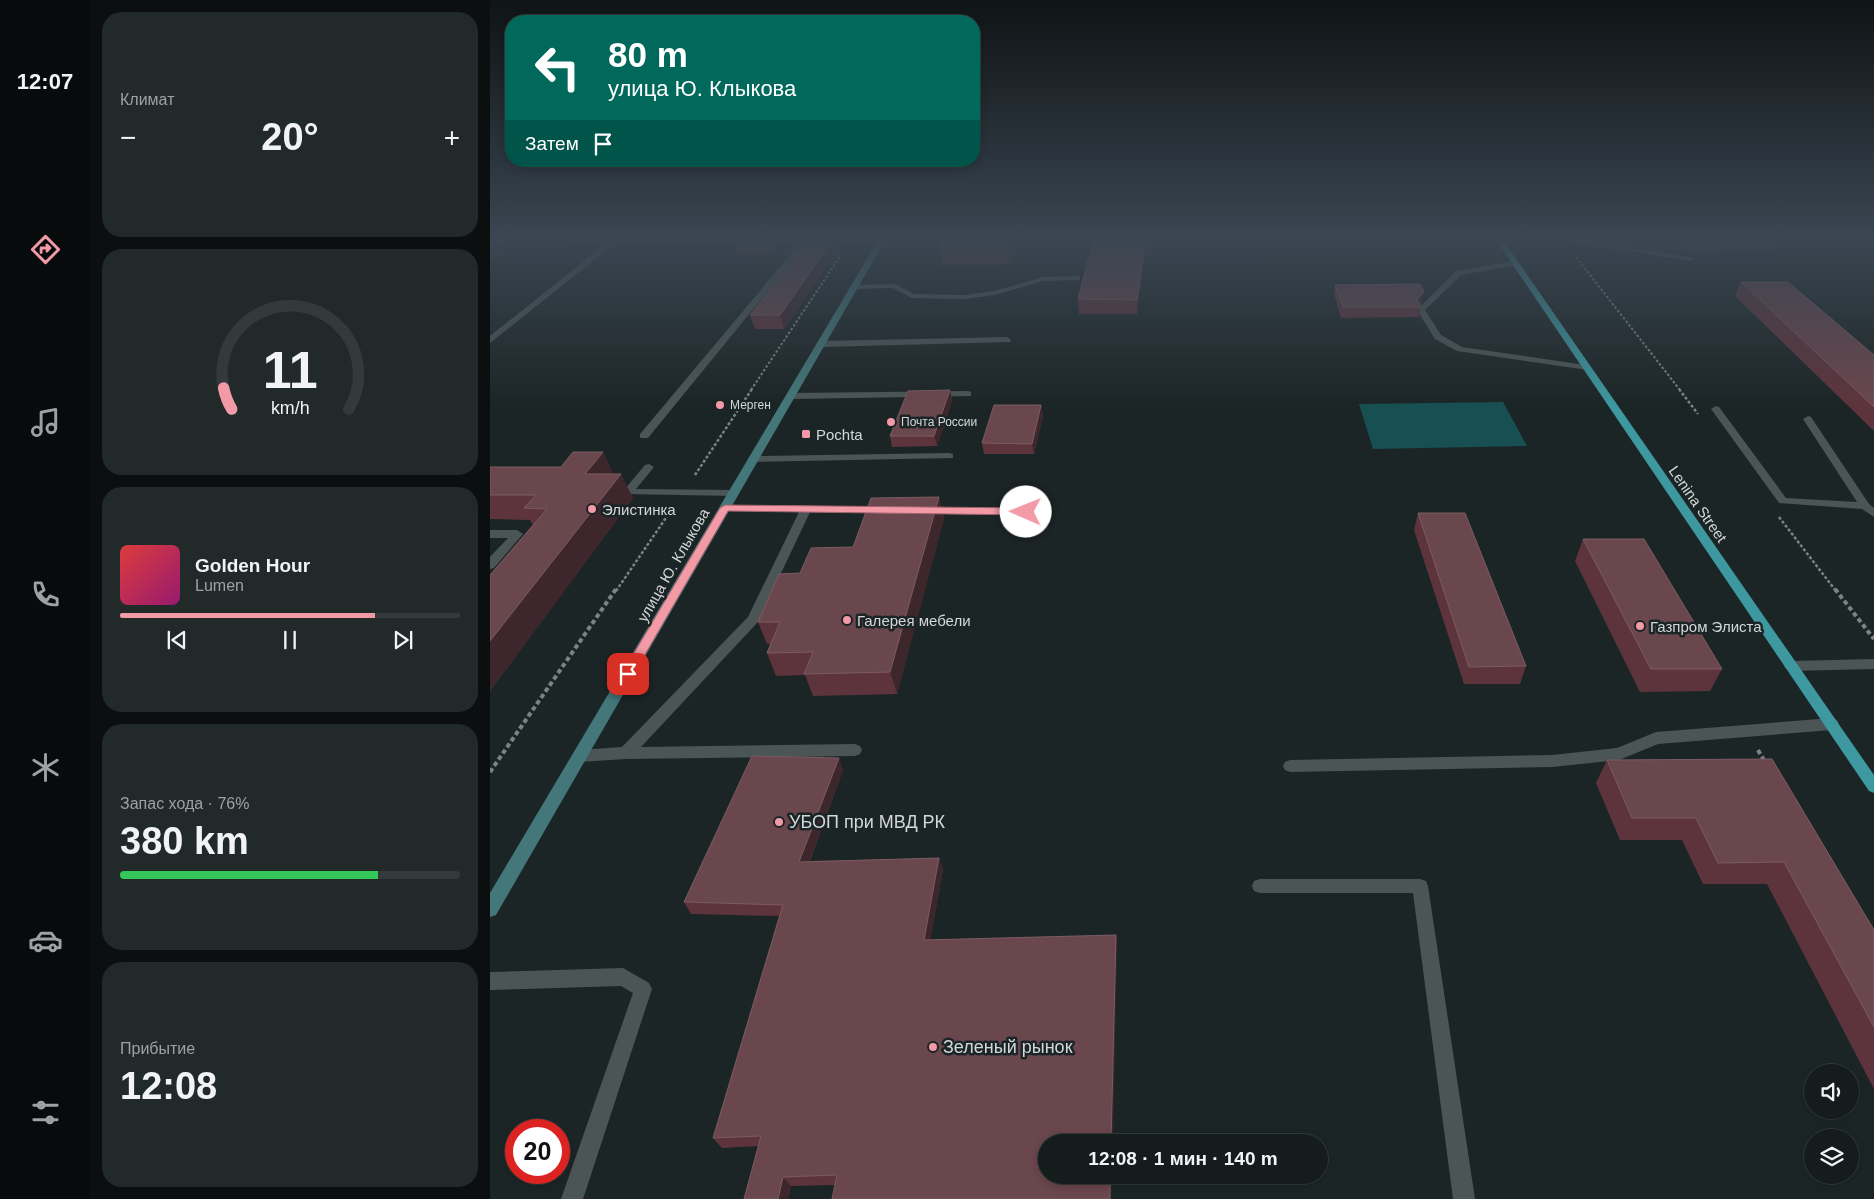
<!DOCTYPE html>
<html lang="ru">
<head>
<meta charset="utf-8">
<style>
  :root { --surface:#151c1c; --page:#222929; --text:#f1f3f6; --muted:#9da1a3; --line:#343a3b; --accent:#f39aa7 }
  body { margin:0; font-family:Arial,sans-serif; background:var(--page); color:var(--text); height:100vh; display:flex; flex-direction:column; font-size:19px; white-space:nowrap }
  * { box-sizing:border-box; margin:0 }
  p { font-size:16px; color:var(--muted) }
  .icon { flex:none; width:28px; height:28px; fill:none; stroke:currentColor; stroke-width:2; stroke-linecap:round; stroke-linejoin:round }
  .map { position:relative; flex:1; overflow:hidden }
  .panel { display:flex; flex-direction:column; gap:12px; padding:12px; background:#0c0f0f; width:400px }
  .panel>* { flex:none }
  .top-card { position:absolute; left:15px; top:15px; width:475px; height:152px; border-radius:20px; box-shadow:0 2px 8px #0003,0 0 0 1px var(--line); background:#00695c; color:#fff; overflow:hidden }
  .tools { position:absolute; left:1314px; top:1064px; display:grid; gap:10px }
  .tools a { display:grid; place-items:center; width:55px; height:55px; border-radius:50%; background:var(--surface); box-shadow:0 2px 8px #0003,0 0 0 1px var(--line); font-size:25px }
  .speed { position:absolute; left:15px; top:1119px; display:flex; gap:10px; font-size:25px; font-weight:700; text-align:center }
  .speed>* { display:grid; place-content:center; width:65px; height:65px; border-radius:50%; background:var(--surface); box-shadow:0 2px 8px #0003,0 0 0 1px var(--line); line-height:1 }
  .speed .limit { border:8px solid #d22; background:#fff; color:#111 }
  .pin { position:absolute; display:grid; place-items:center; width:42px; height:42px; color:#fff; margin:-21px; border-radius:10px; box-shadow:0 2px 8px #0006 }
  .me { position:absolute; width:55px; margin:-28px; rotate:271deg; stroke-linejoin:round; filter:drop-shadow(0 0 4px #0008) }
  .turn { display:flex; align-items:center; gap:18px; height:105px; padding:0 20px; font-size:22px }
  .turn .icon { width:65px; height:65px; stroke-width:2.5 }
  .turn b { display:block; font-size:35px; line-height:42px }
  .then { display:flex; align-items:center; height:48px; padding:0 20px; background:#0003; gap:10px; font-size:19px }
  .big { font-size:38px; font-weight:600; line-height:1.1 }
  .panel .tile { flex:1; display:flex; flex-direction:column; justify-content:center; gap:8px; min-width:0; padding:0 18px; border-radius:20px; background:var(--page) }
  .panel .dial { align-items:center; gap:0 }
  .dial svg { height:130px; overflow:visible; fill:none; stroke:var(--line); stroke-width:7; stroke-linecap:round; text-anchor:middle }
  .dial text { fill:var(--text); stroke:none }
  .song { display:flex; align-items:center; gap:15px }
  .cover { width:60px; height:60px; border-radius:8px; background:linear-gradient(135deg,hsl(0 70% 55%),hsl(320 70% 35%)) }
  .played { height:5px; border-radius:2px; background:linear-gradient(90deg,var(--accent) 75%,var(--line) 75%) }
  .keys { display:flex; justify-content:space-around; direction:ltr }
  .heat { display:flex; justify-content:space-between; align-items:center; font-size:28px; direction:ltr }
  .charge { height:8px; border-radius:4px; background:linear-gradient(90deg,#34c759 76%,var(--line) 0) }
  .trip { position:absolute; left:548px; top:1134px; width:290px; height:50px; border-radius:25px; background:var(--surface); box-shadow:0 2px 8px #0003,0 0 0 1px var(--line); font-weight:600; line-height:50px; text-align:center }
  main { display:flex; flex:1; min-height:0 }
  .menu { display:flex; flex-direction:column; width:90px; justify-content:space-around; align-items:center; background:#080b0b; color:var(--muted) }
  .menu .icon { width:35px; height:35px }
  .menu .current { color:var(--accent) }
  .menu b { font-size:22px; color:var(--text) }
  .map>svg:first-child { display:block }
  .green { fill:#174f53 }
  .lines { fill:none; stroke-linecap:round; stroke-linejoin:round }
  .path-far2 { stroke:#7c8384; stroke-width:2; stroke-dasharray:2.5 2; stroke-linecap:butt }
  .path-far1 { stroke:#7c8384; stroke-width:2.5; stroke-dasharray:3 2; stroke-linecap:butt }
  .path { stroke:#7c8384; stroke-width:4; stroke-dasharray:4.5 3; stroke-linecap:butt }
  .lane { fill:#4b5556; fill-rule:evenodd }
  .street { fill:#4b5556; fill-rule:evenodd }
  .secondary { fill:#44777a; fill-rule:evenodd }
  .primary { fill:#3d989f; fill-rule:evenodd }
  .wall { fill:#5e343c }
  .shaded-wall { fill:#3e272c }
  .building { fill:#6a464d; stroke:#7a5c62 }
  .route { fill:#f39aa7; stroke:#9e646d }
  .poi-dot { fill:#f39aa7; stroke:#1c2526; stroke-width:2 }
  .labels { text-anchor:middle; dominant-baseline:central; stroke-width:5; stroke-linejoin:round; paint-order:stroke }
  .far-poi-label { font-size:12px; fill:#d2d7d8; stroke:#1c2526; text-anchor:start }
  .poi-label { font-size:15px; fill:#d2d7d8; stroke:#1c2526; text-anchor:start }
  .street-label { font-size:15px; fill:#d2d7d8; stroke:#1c2526 }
  .near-poi-label { font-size:18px; fill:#d2d7d8; stroke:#1c2526; text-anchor:start }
</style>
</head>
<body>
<main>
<nav class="menu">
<b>12:07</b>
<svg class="icon current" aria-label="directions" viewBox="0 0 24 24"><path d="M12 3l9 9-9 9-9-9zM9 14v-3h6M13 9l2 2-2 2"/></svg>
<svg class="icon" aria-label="music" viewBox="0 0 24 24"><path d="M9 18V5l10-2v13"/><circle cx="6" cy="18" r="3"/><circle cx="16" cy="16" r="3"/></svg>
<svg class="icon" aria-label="phone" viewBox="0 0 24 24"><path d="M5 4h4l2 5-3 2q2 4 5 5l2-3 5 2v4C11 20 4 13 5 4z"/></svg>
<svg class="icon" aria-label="climate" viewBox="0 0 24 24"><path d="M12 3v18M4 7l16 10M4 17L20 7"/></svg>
<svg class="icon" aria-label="car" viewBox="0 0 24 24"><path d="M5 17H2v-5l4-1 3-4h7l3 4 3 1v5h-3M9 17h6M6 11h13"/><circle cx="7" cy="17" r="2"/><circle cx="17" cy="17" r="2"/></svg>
<svg class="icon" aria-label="filters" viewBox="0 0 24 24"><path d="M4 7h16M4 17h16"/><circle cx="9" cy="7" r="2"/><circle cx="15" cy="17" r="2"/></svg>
</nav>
<section class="panel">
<div class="tile"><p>Климат</p>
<div class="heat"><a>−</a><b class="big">20°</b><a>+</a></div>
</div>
<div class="tile dial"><svg viewBox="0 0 100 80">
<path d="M14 69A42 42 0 1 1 86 69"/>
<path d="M14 69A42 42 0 0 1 9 56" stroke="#f39aa7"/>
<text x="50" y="56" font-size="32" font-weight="700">11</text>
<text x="50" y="72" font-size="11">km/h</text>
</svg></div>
<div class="tile">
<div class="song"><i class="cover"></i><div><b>Golden Hour</b><p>Lumen</p></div></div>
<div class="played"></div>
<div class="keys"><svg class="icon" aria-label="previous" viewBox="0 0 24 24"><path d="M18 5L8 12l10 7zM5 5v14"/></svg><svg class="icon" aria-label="pause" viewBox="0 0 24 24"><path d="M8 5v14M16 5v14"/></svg><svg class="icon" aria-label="next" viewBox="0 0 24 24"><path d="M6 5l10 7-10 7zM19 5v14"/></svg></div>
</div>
<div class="tile"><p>Запас хода · 76%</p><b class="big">380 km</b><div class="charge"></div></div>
<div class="tile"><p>Прибытие</p><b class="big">12:08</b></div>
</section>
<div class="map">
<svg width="1384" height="1199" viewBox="0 0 1384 1199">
  <rect width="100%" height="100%" fill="#1c2526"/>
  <path class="green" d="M 1013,402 L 1037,446 L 883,449 L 869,404 Z"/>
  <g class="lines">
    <path class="path-far2" d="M 1086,257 L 1190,390
      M 261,390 L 351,255"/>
    <path class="path-far1" d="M 1189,389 L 1208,414
      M 205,475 L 262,389
      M 1289,517 L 1346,591
      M 126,591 L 182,509"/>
    <path class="path" d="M 1345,589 L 1384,639
      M 1268,750 L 1275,762
      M 0,772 L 126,589"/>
    <path class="lane" d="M 315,237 L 322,237 L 158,438 L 150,438 L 150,434 Z
      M 1054,237 L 1074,237 L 1200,257 L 1204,259 L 1200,261 Z
      M 1024,261 L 1027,261 L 1027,265 L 971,275 L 935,310 L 951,335 L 972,347 L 1095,365 L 1098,366 L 1098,370 L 967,351 L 945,339 L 927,310 L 966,271 Z
      M 587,276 L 590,276 L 590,280 L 553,281 L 505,295 L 475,299 L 422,298 L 403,288 L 365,289 L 361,287 L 365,285 L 405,284 L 424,294 L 475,295 L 504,291 L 553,277 Z
      M 517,337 L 521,340 L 520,342 L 332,347 L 328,344 L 332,341 Z
      M 478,391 L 481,392 L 481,396 L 301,399 L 296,396 L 301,393 Z
      M 1226,406 L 1229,407 L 1296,498 L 1367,502 L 1313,419 L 1318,416 L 1321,417 L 1379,504 L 1384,508 L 1384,517 L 1372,509 L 1289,503 L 1221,409 Z
      M 459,453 L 463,454 L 463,458 L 264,462 L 259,459 L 264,456 Z
      M 159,464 L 164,467 L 146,489 L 244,490 L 249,493 L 244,496 L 134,494 L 133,492 L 134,490 L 155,465 Z
      M 235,505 L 394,507 L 400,510 L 394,513 L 320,512 L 268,622 L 151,747 L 365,744 L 370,746 L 372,750 L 370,754 L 365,756 L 136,759 L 89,762 L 84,760 L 82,756 L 84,752 L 89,750 L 132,747 L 258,617 L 309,512 L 231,510 L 229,508 L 231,506 Z
      M 436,508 L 556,509 L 562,512 L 556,515 L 432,513 L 430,511 Z
      M 0,530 L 27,530 L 33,534 L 4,568 L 0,569 L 0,557 L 18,538 L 0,538 Z
      M 1384,659 L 1384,669 L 1301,671 L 1296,669 L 1294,666 L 1296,663 L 1301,661 Z
      M 1342,718 L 1347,720 L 1349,724 L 1347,728 L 1342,730 L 1168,744 L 1129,760 L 1062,767 L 800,772 L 795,770 L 793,766 L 795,762 L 800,760 L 1062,755 L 1127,748 L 1166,732 Z
      M 770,879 L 930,879 L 936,881 L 938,886 L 985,1199 L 963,1199 L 923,893 L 770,893 L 764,891 L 762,886 L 764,881 Z
      M 133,968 L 159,983 L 162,989 L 93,1199 L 71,1199 L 143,993 L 131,986 L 0,990 L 0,972 Z"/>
    <path class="street" d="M 0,237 L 393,238 L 397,240 L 393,242 L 128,241 L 0,343 L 0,336 L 119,241 L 0,240 Z"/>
    <path class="secondary" d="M 390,237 L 397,237 L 6,915 L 0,917 L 0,893 Z"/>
    <path class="primary" d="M 1004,237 L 1011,237 L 1384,775 L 1384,793 L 1379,791 Z"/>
  </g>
  <path class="wall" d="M 322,237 L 352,237 L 353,244 L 294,329 L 265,329 L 260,315 Z
    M 454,237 L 527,237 L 519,264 L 452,265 L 449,247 Z
    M 604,237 L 658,237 L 647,314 L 589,314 L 588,299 Z
    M 1182,237 L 1291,237 L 1286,249 L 1195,250 Z
    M 289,239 L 290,243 L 279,256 L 246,255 L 245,251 Z
    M 1251,282 L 1384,355 L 1384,431 L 1245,296 Z
    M 845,285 L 932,302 L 930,305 L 931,307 L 929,317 L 851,318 L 844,295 Z
    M 460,390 L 462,401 L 447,446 L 402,447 L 400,436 Z
    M 551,405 L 553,416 L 544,454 L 494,454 L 492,443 Z
    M 113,452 L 123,474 L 143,498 L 0,691 L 0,575 L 43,525 L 40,520 L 0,519 L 0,467 L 71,467 Z
    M 449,497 L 454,518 L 407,694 L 323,696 L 315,675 L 286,676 L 277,653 L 280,644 L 277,644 L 268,622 L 310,573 L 363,547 Z
    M 928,513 L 1036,666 L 1030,684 L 974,684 L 924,530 Z
    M 1093,539 L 1232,669 L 1220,691 L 1150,692 L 1085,561 Z
    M 1282,759 L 1384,930 L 1384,1089 L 1277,884 L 1213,884 L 1192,840 L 1130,840 L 1106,783 L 1117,760 Z
    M 353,770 L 320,861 L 449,858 L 453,870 L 440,940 L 626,935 L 627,946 L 345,1185 L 301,1186 L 298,1199 L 254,1199 L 269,1146 L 232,1148 L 223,1138 L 289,916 L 201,914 L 194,902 Z"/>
  <path class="shaded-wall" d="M 19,237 L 27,237 L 29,242 L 0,260 L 0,248 Z
    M 345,237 L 352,237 L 353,244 L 294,329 L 290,315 Z
    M 520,237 L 527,237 L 519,264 L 517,247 Z
    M 656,237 L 658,237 L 647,314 L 647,300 Z
    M 289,239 L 290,243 L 279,256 L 277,251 Z
    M 934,292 L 932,302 L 928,307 L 927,299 Z
    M 460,390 L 462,401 L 447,446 L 444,436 Z
    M 551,405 L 553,416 L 544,454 L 542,444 Z
    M 113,452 L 125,477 L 95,474 Z
    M 131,474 L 143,498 L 0,691 L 0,641 Z
    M 449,497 L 454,518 L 407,694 L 400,672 Z
    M 349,758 L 353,770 L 315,873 L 309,862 Z
    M 449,858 L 453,870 L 438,952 L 434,940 Z
    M 626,935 L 627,946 L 623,1142 L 621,1142 Z
    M 620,1175 L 622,1175 L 621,1199 L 620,1199 Z
    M 293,1177 L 301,1186 L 298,1199 L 288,1199 Z"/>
  <path class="building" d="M 0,237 L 19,237 L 0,248 Z
    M 322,237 L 345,237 L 290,315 L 260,315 Z
    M 454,237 L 520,237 L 517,247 L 449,247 Z
    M 604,237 L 656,237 L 647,300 L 588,299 Z
    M 258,239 L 289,239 L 277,251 L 245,251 Z
    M 1251,282 L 1298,282 L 1384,355 L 1384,407 Z
    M 930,284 L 934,292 L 927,299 L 931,307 L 853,307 L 845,285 Z
    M 460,390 L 444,436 L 400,436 L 418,391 Z
    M 504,405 L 551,405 L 542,444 L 492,443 Z
    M 83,452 L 113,452 L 95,474 L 131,474 L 0,641 L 0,575 L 57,509 L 34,508 L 46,495 L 0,495 L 0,467 L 71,467 Z
    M 449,497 L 400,672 L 314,674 L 323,652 L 277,653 L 290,622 L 268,622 L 289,574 L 310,573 L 321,548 L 363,547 L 381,498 Z
    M 928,513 L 975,513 L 1036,666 L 979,667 Z
    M 1093,539 L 1154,539 L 1232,669 L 1161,669 Z
    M 262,756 L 349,758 L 309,862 L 449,858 L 434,940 L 626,935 L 621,1142 L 556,1142 L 556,1175 L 620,1175 L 620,1199 L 342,1199 L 347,1175 L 293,1177 L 288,1199 L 254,1199 L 271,1136 L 223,1138 L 293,905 L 194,902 Z
    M 1282,759 L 1384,930 L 1384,1027 L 1294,862 L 1228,863 L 1206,818 L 1142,818 L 1117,760 Z"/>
  <linearGradient id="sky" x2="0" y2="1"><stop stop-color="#0f1415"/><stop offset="0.59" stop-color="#3a4652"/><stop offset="1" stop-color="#3a4652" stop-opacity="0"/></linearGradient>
  <rect width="1384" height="405" fill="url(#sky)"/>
  <path class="route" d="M 235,505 L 536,508 L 541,512 L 536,515 L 238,511 L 142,677 L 134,677 L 132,674 L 134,670 L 230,508 Z"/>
  <g class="poi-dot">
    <circle cx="230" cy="405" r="5"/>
    <circle cx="401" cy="422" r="5"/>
    <rect x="311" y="429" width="10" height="10" rx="2.5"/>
    <circle cx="102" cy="509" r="5"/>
    <circle cx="357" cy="620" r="5"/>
    <circle cx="1150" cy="626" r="5"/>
    <circle cx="289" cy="822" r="5"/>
    <circle cx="443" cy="1047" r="5"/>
  </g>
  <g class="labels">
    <g class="far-poi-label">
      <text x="240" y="405">Мерген</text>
      <text x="411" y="422">Почта России</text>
    </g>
    <g class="poi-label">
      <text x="326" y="434">Pochta</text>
      <text x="112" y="509">Элистинка</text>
      <text x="367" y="620">Галерея мебели</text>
      <text x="1160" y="626">Газпром Элиста</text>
    </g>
    <g class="street-label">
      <text transform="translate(1208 504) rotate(55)">Lenina Street</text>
      <text transform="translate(183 565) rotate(-60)">улица Ю. Клыкова</text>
    </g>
    <g class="near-poi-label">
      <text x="299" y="822">УБОП при МВД РК</text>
      <text x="453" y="1047">Зеленый рынок</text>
    </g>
  </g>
</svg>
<div class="tools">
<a><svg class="icon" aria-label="sound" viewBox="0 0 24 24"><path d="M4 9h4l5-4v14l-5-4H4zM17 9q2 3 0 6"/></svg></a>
<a><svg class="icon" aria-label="layers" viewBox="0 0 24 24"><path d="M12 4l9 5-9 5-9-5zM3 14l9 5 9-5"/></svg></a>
</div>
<div class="speed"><div class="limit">20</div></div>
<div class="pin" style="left:138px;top:674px;background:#d93025"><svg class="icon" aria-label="arrive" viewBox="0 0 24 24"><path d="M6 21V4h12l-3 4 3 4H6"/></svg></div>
<svg class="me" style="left:536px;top:512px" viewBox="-20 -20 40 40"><circle r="19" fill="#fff"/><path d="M0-13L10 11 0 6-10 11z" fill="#f39aa7"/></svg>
<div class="trip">12:08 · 1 мин · 140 m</div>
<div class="top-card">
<div class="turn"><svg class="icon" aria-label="left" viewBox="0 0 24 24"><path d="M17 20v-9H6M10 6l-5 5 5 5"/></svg><div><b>80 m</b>улица Ю. Клыкова</div></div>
<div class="then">Затем<svg class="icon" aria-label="arrive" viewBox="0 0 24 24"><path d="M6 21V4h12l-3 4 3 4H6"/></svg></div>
</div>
</div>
</main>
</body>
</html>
